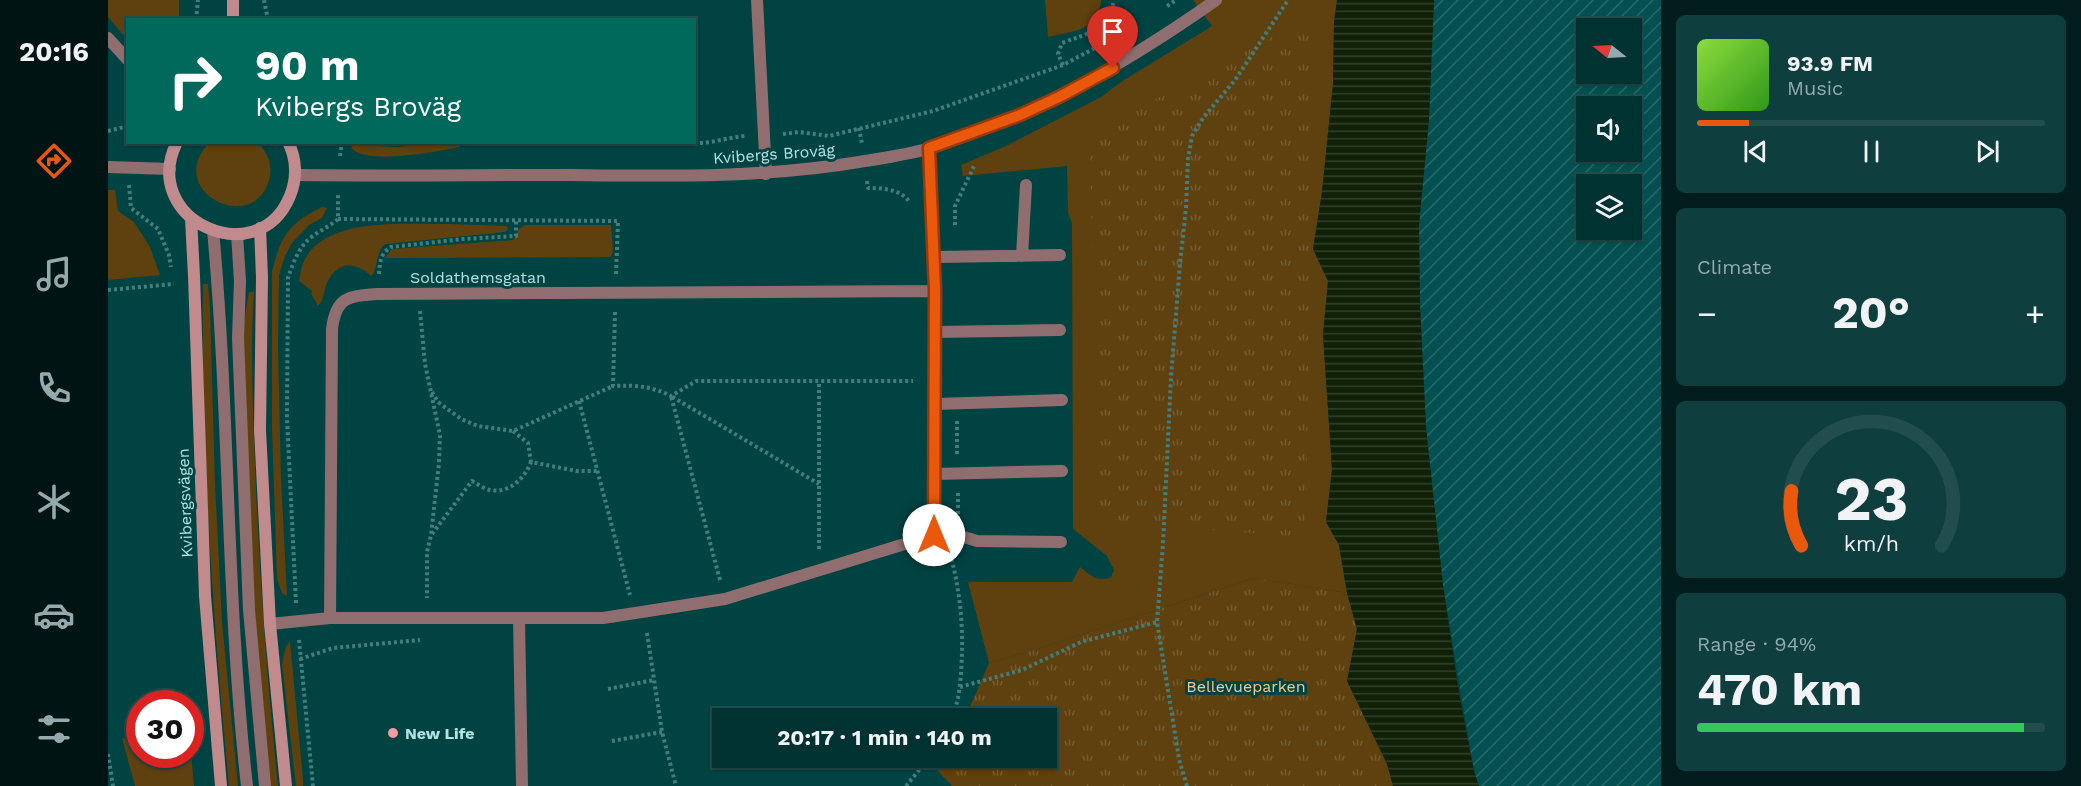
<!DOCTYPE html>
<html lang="en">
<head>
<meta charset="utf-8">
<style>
  :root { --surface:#003232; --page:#0e3e3e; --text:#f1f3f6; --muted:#95aaac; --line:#224d4d; --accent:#ea580c }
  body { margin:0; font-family:"Work Sans",sans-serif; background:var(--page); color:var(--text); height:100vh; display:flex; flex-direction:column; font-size:22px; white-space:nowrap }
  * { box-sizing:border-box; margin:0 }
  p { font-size:20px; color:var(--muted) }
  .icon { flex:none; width:33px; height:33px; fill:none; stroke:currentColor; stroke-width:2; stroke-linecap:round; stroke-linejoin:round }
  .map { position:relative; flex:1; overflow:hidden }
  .sheet { display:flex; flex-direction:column; gap:15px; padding:15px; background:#001c1c; width:420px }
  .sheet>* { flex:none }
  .top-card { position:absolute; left:18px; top:18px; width:570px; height:126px; border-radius:0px; box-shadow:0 2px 4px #0004,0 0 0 2px var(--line); background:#00695c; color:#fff; overflow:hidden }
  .needle { width:39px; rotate:288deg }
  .buttons { position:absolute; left:1468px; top:18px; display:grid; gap:12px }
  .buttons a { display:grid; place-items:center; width:66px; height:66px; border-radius:0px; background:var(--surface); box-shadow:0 2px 4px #0004,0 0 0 2px var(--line); font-size:30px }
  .speed { position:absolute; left:18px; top:690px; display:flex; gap:12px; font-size:30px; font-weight:700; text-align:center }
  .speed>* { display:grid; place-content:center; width:78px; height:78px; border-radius:50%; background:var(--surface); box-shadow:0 2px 4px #0004,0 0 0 2px var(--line); line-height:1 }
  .speed .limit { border:9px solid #d22; background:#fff; color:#111 }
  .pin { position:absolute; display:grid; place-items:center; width:51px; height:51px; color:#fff; margin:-62px -26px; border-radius:50% 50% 50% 0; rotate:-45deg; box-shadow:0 0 6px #0007 }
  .pin .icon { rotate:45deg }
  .me { position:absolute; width:66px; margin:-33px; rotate:0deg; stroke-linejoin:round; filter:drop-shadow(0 0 4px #0008) }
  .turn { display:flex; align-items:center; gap:21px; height:126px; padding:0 30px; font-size:27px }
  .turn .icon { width:78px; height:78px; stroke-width:2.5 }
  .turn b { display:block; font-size:42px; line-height:51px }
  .big { font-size:45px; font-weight:700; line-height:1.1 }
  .sheet .widget { flex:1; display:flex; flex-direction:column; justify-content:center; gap:9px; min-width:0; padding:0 21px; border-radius:9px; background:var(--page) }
  .sheet .dial { align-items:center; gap:0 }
  .dial svg { height:156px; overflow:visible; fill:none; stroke:var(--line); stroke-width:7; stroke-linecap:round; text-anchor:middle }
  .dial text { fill:var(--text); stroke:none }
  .song { display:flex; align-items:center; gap:18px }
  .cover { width:72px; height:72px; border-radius:9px; background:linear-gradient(135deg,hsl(90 70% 55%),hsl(110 70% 35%)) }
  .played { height:6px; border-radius:3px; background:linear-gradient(90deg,var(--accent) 15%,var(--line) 15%) }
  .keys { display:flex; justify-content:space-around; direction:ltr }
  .heat { display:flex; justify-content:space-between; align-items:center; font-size:33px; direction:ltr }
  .charge { height:9px; border-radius:4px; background:linear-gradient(90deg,#34c759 94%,var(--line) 0) }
  .trip { position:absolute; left:604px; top:708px; width:345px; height:60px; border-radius:0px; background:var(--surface); box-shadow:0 2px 4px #0004,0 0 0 2px var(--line); font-weight:700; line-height:60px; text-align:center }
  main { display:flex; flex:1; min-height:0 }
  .tab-bar { display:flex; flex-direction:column; width:108px; justify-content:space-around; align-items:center; background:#001414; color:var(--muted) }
  .tab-bar .icon { width:42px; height:42px }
  .tab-bar .selected { color:var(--accent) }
  .tab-bar b { font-size:27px; color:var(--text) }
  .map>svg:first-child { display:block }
  .industrial { fill:url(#industrial-furrows); fill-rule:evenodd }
  .grass { fill:#5f410f }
  .park { fill:url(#park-tufts) }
  .water { fill:url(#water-rules) }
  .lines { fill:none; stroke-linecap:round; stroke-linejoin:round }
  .path { stroke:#427e7e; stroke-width:4; stroke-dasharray:3 3; stroke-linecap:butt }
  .lane { stroke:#906e70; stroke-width:12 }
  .street { stroke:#906e70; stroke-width:12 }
  .secondary { stroke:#c18a8d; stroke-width:12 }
  .route-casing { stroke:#983908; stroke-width:15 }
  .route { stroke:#ea580c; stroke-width:10 }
  .poi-dot { fill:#f49aa1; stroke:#004343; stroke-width:2 }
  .labels { text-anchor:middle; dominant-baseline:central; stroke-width:6; stroke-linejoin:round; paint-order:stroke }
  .street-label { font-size:16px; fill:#b2e2e1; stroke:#004343 }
  .park-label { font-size:16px; fill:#f6c88a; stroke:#004343 }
  .poi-label { font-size:16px; font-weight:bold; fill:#b2e2e1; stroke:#004343; text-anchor:start }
</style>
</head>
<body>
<main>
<nav class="tab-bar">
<b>20:16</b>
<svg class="icon selected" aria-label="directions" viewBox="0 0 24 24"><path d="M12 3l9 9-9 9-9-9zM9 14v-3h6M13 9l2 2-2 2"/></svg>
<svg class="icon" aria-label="music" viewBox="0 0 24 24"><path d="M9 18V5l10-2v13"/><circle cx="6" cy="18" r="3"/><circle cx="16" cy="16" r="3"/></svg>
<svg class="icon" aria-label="phone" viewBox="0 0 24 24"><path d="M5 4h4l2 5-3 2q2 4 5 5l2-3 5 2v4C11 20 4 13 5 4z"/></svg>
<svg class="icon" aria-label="climate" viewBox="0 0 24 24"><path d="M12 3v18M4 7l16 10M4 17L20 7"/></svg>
<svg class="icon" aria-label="car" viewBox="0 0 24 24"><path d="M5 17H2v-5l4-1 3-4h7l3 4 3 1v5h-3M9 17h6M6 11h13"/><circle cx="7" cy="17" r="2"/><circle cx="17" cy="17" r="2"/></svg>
<svg class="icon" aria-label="filters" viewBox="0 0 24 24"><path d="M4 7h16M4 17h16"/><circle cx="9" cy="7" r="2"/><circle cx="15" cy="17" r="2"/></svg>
</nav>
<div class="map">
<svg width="1553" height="786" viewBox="0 0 1553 786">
  <defs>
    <pattern id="industrial-furrows" width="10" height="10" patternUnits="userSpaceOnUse" patternTransform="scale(1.5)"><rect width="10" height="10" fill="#045050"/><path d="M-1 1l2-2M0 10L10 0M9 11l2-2" fill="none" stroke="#266969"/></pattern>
    <pattern id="park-tufts" width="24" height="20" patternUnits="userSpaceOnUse" patternTransform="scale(1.5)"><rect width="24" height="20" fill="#5f410f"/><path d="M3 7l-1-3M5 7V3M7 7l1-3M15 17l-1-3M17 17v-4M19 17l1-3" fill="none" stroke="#745c32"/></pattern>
    <pattern id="water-rules" width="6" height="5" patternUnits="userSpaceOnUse" patternTransform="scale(1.5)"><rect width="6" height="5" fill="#112107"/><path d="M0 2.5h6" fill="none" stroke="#31412b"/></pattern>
  </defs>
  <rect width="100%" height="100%" fill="#004343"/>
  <path class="industrial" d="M 1326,0 L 1553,0 L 1553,786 L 1371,786 L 1366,772 L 1335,585 L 1318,428 L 1312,304 L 1311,225 L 1321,119 ZM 1479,28 L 1524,28 L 1524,74 L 1479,74 ZM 1479,106 L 1524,106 L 1524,152 L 1479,152 ZM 1479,184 L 1524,184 L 1524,230 L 1479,230 Z"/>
  <path class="grass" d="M 0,0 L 71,0 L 71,19 L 20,20 L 19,39 L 0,17 Z
    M 937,0 L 993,0 C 991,31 965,31 940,37 Z
    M 1085,0 L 1229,0 L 1226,22 L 1225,84 L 1214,192 L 1205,249 L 1220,281 L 1215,335 L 1224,469 L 1218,522 L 1231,545 L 1239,593 L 1146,578 L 936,647 L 881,663 L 860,582 L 964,582 L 972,567 C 982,575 990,583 1003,577 L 1006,570 L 999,556 L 965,529 L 964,223 L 960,213 L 959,166 L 855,176 L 853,165 L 898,146 L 993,97 L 1013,82 L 1104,26 Z
    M 101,143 L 150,143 C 159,152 164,163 162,176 C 150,238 54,193 101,143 Z
    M 247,143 L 269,146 L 291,147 L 316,143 L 352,142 L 352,147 C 329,151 260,166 243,148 Z
    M 0,190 L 7,190 L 10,211 L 26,222 L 42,247 L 52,275 L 0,280 Z
    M 214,207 L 219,208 L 214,218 L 201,225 L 184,243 L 177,256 L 171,275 L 170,348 L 173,479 L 179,596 L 174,593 L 169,579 L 164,428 L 164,272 C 172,237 181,223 214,207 Z
    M 342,224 L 399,226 L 400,229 L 397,232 L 278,244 C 267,251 271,265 264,276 C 260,274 257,270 252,268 C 235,260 221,272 217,289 C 215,296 215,301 210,306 L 203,294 L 204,291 L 191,281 C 192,275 193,268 195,263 C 216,215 299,225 342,224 Z
    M 417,225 L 503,225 L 505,251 L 503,257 L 277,258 L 284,249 L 405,240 L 411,229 Z
    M 95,284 L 100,284 L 102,308 L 107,484 L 114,622 L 130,786 L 121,786 C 105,619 93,452 95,284 Z
    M 141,292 L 146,292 C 142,350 145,408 147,466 C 151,573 159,679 170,786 L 161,786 L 143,598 L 135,370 L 136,321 Z
    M 182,641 L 195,780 L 195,786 L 188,786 L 174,664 L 177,649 Z
    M 14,738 L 31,740 L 32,754 L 83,753 L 86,786 L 27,786 Z"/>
  <path class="park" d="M 1204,16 L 1198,537 L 989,521 L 982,134 Z
    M 1146,578 L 1239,593 L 1249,629 L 1239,681 L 1279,764 L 1285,786 L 844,786 L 828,769 L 836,758 L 939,758 L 939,718 L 857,718 L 881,663 L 936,647 Z"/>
  <path class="water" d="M 1229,0 L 1326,0 L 1321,120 L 1311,225 L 1312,304 L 1318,428 L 1335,585 L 1351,693 L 1366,771 L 1371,786 L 1285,786 L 1279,764 L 1239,681 L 1249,629 L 1239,593 L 1231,545 L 1218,522 L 1224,469 L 1215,335 L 1220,281 L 1205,249 L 1214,192 L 1225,84 L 1226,22 Z"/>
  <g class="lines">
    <path class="path" d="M 156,0 L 160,20
      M 1059,6 L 1068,0
      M 88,20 L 90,0
      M 955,65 L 950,54 L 954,43 C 980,33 1000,31 1006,0
      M 751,128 L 754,144
      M 0,131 L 20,126
      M 675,134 L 691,132 L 721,136 L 825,111 L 955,65 L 1028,26
      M 580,142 C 599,146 618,137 638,136
      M 232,156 L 234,142
      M 759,181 L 760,188 C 774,188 794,189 802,203
      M 21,185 L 23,208 L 50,229 L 61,255 L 63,267
      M 230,219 L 510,221 L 508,275
      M 847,225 L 847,206 L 867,164
      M 271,274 C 272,262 272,254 283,247 L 355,239 L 408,236 L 408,221
      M 0,290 L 66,284
      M 312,311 L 317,364 L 332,435 L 331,463 L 323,535 L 319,552 L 319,598
      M 507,312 L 505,386 C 527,385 543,386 563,396 L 588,381 L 805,381
      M 324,392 L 330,402 L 353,419 L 370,426 L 405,431 L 505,386
      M 471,401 L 522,595
      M 849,421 L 849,456
      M 405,431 L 420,443 L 423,462 L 469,471 L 489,471
      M 850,493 L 850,516
      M 324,534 L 364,481 C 370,484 376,489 382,490 C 401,494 417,478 423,462
      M 711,549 L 711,382
      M 842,553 C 853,594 856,631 853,673 C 852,688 850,705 843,718
      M 612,580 L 563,396 L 711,484
      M 188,603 L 179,418 L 180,278 C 184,266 189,252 198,242 C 206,233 220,228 230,219 L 230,194
      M 539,633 L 554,732 L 568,786
      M 191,640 L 205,786
      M 192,659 L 225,648 L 312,640
      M 852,687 L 914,670 L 973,642 L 1049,622
      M 500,689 L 546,680
      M 504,741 L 554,732
      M 0,754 L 5,786
      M 798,786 L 821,758
      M 1079,786 L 1071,759 L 1049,622 L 1055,544 L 1063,377 L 1072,263 L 1078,208 L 1080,159 L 1084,136 L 1095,118 L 1127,80 L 1180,0"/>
    <path class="lane" d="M 0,38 L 20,60
      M 105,230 C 122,415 118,602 139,786
      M 129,234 L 132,281 L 130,338 L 141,610 L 157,786
      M 914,256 L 918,185
      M 827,257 L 952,255
      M 827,332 L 952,330
      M 827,404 L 954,400
      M 826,474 L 954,471
      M 826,528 L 869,541 L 953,542"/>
    <path class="street" d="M 649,0 L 658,174
      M 0,167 L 62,169
      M 187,175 C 279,176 370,175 462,175 C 559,176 655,178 751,162 C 775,158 799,155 822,148 C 928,115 1017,64 1108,0
      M 222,618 L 224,329 C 228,297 240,296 269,294 L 827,291
      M 411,618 L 414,786
      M 162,624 L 222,618 L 495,618 L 617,599 L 826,535 L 827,291 L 821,148"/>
    <path class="secondary" d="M 125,0 L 125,20
      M 69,142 C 30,220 150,274 182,196 C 189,179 189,159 180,142
      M 83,218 L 86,276 L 97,596 L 113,786
      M 152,228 L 154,277 L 152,430 L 162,624 L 178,786"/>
  </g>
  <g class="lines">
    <g class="route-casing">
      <path id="route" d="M 826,535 L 827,291 L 821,148 L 912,115 L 951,97 L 1005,68"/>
    </g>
    <use href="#route" class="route"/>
  </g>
  <circle class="poi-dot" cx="285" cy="733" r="6"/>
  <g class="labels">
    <g class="street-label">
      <text transform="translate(666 154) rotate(-4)">Kvibergs Broväg</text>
      <text x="370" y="277">Soldathemsgatan</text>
      <text transform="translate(77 503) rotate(-92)">Kvibergsvägen</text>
    </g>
    <g class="park-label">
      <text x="1138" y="686">Bellevueparken</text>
    </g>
    <g class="poi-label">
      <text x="297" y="733">New Life</text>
    </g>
  </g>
</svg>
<div class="buttons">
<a><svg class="needle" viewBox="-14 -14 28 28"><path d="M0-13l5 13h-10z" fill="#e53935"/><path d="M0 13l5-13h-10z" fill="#95aaac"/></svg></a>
<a><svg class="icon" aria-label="sound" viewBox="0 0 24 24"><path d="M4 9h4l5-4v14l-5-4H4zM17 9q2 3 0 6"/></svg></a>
<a><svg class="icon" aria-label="layers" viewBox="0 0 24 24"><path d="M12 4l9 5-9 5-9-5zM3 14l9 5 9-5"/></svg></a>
</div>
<div class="speed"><div class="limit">30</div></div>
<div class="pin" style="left:1005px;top:68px;background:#d93025"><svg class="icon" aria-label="arrive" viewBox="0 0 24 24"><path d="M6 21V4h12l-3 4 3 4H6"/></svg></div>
<svg class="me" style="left:826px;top:535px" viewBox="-20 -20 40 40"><circle r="19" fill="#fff"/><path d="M0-13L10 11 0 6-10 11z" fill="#ea580c"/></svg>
<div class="trip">20:17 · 1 min · 140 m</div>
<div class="top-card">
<div class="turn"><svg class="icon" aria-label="right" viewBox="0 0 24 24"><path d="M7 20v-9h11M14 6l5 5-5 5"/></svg><div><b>90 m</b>Kvibergs Broväg</div></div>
</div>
</div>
<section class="sheet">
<div class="widget">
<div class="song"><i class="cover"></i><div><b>93.9 FM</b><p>Music</p></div></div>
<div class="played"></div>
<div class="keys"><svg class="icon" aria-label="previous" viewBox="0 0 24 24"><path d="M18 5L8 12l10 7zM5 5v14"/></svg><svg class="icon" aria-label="pause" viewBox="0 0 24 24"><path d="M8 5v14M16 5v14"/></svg><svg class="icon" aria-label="next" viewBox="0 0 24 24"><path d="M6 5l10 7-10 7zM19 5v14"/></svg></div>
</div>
<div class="widget"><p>Climate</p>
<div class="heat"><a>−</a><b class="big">20°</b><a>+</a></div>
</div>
<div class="widget dial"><svg viewBox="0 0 100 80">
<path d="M14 69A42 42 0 1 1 86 69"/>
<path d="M14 69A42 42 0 0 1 9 41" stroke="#ea580c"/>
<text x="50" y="56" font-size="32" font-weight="700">23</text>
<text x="50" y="72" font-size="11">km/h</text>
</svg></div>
<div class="widget"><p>Range · 94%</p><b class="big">470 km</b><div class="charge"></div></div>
</section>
</main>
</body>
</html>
